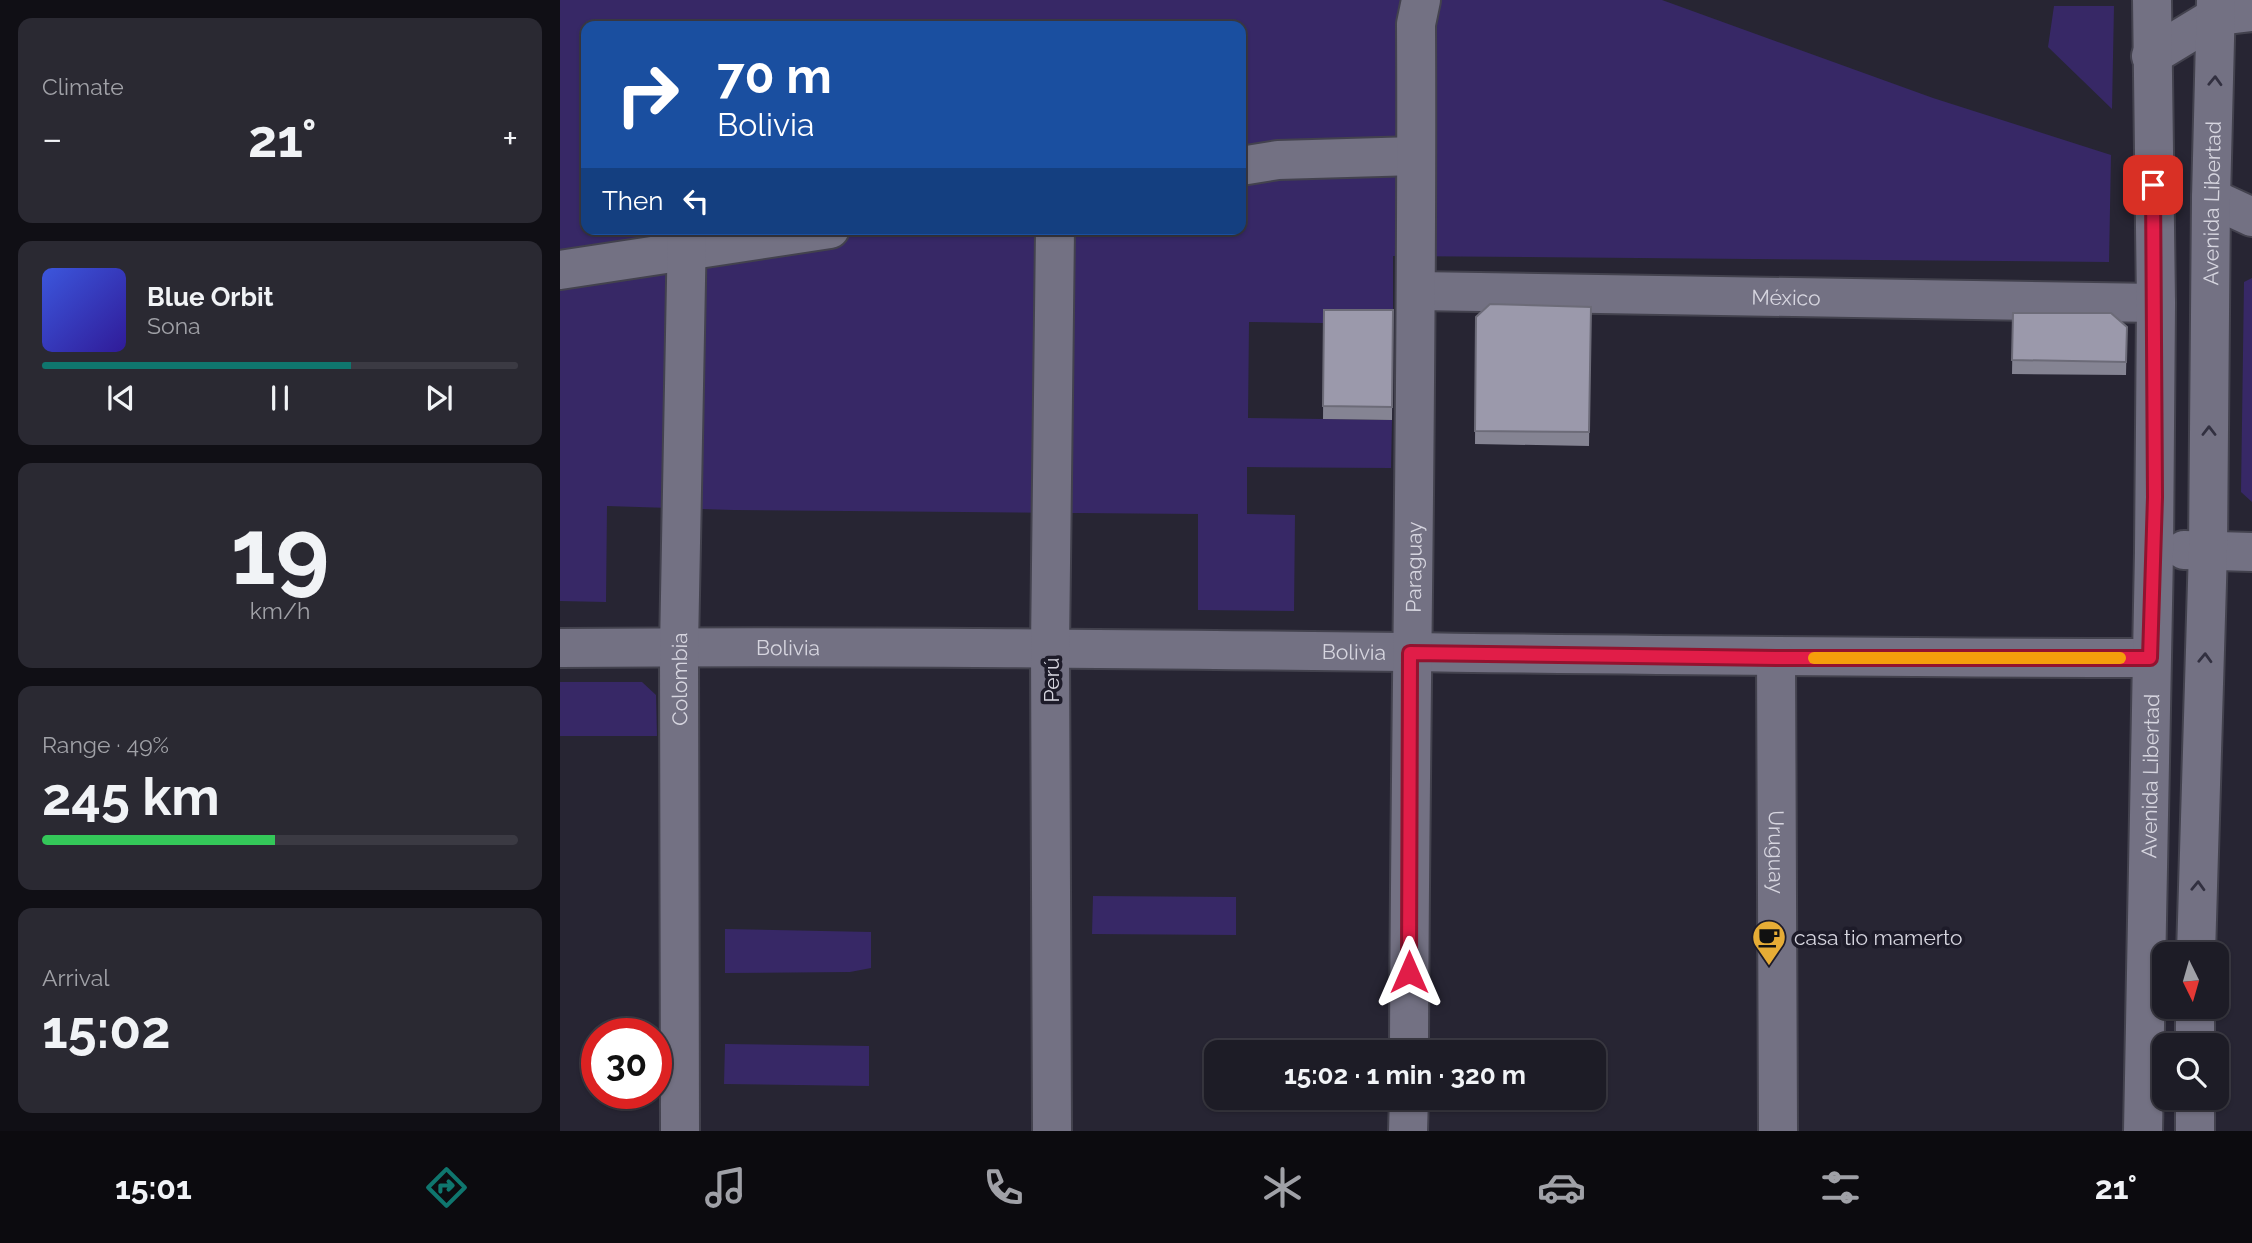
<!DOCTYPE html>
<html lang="en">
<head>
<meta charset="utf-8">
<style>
  :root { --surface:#1d1c26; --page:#2a2932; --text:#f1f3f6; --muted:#a0a1a7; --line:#3b3a43; --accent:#0f766e }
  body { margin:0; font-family:Raleway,sans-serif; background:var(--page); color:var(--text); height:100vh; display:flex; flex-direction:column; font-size:26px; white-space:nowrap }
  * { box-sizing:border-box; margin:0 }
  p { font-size:23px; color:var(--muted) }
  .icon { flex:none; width:38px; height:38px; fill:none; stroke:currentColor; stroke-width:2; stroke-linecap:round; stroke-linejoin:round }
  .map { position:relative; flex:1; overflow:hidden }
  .drawer { display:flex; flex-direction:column; gap:18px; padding:18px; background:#100f15; width:560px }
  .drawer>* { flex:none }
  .hud { position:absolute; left:21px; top:21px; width:665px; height:214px; border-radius:14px; box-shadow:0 2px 5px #0004,0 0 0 2px var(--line); background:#1a4fa0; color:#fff; overflow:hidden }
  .needle { width:46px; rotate:175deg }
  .tools { position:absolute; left:1592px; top:942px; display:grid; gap:14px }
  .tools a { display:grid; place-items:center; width:77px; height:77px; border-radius:14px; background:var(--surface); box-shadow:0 2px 5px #0004,0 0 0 2px var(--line); font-size:35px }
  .speed { position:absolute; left:21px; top:1018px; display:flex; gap:14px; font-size:35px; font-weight:700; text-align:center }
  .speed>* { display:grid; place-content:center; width:91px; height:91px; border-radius:50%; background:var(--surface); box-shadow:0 2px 5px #0004,0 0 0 2px var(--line); line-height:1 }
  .speed .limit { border:10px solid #d22; background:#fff; color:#111 }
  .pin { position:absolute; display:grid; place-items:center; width:60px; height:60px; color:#fff; margin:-30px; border-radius:14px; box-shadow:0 4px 10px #0006 }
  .me { position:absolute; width:77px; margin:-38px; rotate:0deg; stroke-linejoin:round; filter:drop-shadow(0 0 5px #0008) }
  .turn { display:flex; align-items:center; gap:24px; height:147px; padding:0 21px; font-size:32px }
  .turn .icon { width:91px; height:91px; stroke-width:2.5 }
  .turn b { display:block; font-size:49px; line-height:60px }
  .then { display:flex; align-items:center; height:66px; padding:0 21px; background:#0003; gap:14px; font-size:26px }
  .big { font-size:52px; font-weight:700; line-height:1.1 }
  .drawer .tile { flex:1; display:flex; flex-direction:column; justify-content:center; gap:10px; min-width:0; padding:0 24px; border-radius:14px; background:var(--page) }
  .drawer .dial { align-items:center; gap:0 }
  .dial b { font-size:91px; line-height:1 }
  .song { display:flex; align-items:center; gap:21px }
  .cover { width:84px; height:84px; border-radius:10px; background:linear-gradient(135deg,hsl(230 70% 55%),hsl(250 70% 35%)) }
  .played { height:7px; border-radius:4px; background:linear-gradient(90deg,var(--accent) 65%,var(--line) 65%) }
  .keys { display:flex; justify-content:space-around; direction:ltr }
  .heat { display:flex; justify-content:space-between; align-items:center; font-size:38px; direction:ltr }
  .charge { height:10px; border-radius:5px; background:linear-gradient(90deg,#34c759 49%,var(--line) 0) }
  .trip { position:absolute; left:644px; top:1040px; width:402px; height:70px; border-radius:14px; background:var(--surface); box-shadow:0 2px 5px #0004,0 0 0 2px var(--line); font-weight:700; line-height:70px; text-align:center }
  .dock { display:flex; height:112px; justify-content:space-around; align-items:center; background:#0c0b0f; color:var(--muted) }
  .dock .icon { width:49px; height:49px }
  .dock .current { color:var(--accent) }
  .dock b { font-size:32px; color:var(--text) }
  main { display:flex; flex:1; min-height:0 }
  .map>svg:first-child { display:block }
  .green { fill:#372866; fill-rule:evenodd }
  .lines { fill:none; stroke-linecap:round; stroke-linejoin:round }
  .minor-casing { stroke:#43424e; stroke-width:42 }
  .minor { stroke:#737183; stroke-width:38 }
  .wall { fill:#858493 }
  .building { fill:#9b99ab; stroke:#6c6b78; stroke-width:2 }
  .oneway { stroke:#323040 }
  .route-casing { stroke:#92132f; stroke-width:18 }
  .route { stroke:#e11d48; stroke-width:12 }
  .slow { stroke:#f59e0b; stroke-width:12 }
  .labels { text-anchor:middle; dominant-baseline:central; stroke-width:7; stroke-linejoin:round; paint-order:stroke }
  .street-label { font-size:21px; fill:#d6d5df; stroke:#1d1b29 }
  .poi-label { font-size:21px; fill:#d6d5df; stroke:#1d1b29; text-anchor:start }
</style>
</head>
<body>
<main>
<section class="drawer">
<div class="tile"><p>Climate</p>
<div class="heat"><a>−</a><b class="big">21°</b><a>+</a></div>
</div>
<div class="tile">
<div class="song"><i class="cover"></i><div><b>Blue Orbit</b><p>Sona</p></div></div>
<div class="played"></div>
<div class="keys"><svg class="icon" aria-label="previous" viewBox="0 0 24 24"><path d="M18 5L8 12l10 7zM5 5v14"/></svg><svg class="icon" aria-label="pause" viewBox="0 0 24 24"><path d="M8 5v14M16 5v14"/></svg><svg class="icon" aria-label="next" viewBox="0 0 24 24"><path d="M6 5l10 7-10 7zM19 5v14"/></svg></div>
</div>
<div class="tile dial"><b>19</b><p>km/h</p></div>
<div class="tile"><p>Range · 49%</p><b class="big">245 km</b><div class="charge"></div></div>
<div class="tile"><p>Arrival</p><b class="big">15:02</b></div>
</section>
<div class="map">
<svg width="1692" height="1131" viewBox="0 0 1692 1131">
  <rect width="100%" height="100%" fill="#272533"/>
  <path class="green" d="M 0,0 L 1102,0 L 1373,98 L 1551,155 L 1549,262 L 833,256 L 833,324 L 689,322 L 688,418 L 832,420 L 831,468 L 687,467 L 687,514 L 735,515 L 734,611 L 638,610 L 638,514 L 173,510 L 47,506 L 46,602 L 0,601 ZM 26,26 L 681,26 L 681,229 L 26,229 Z
    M 1494,6 L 1554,6 L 1552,109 L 1488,47 Z
    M 1692,278 L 1692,502 L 1681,492 L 1684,282 Z
    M 0,682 L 82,682 L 96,695 L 97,736 L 0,736 Z
    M 533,896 L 676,897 L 676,935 L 532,934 Z
    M 165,929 L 311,932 L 311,968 L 290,972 L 165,973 Z
    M 165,1044 L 309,1046 L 309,1086 L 164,1084 Z"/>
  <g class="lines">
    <g class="minor-casing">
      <g id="minor">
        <path d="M 1591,56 L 1657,16 L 1692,12"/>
        <path d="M 681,166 L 718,160 L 856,156"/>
        <path d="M 1651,198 L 1692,217"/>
        <path d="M 0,270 L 270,229"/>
        <path id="s1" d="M 857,291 L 1596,303"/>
        <path d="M 1624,550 L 1692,552"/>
        <path id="s2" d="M 0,648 C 530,644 1060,658 1590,658"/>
        <path id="s3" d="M 1216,658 L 1218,1131"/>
        <path id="s4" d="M 1636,954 L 1648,549 L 1651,198 L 1656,0"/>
        <path d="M 1635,1045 L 1635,1006"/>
        <path id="s5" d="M 849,1052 C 850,709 858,366 856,24 L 861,0"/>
        <path id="s6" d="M 120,1131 L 119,648 L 127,229"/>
        <path d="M 492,1131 L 490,648 L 495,229"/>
        <path d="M 848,1131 L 849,1097"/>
        <path id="s7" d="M 1583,1131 L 1594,552 L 1596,303 L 1592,0"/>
        <path d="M 1635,1131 L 1635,1097"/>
      </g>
    </g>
    <use href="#minor" class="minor"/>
  </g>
  <path class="wall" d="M 1031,307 L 1029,446 L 915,444 L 916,317 Z
    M 764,310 L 833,310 L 832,420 L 763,419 Z
    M 1453,313 L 1567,327 L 1566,375 L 1452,374 Z"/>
  <path class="building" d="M 930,304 L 1031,307 L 1029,432 L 915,431 L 916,317 Z
    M 764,310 L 833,310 L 832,407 L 763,406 Z
    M 1453,313 L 1551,313 L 1567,327 L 1566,362 L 1452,360 Z"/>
  <defs><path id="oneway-chevron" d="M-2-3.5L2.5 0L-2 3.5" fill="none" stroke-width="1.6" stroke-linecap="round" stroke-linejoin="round" transform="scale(1.75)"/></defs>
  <g class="oneway">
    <use href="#oneway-chevron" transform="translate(1655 81) rotate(-88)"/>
    <use href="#oneway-chevron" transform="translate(1649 431) rotate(-90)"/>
    <use href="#oneway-chevron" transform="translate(1645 658) rotate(-88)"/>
    <use href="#oneway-chevron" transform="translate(1638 886) rotate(-88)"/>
  </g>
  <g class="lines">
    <g class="route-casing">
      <path id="route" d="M 849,972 L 850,653 L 1216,658 L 1590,658 L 1595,497 L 1593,185"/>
    </g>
    <use href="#route" class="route"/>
    <path class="slow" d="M 1254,658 L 1560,658"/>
  </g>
  <defs>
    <g id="cafe-pin" transform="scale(1.75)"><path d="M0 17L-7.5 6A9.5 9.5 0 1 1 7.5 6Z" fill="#e6ac36" stroke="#1d1b29"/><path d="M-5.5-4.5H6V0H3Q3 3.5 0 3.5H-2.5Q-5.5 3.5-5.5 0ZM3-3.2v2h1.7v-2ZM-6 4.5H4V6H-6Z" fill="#111"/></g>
  </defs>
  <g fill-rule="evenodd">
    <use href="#cafe-pin" x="1209" y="937"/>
  </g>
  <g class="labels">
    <g class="street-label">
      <text stroke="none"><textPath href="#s4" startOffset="751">Avenida Libertad</textPath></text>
      <text stroke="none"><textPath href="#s1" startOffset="369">México</textPath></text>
      <text stroke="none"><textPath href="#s5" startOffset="485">Paraguay</textPath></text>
      <text stroke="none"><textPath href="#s2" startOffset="228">Bolivia</textPath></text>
      <text stroke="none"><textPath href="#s2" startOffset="794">Bolivia</textPath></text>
      <text stroke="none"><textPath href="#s6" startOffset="452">Colombia</textPath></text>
      <text transform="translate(491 680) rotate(-90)">Perú</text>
      <text stroke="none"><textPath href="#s7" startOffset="355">Avenida Libertad</textPath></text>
      <text stroke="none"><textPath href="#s3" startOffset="194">Uruguay</textPath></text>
    </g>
    <g class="poi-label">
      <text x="1234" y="937">casa tio mamerto</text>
    </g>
  </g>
</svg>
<div class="tools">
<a><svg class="needle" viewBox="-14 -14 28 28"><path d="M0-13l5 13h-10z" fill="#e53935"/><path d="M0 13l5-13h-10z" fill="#a0a1a7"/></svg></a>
<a><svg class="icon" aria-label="search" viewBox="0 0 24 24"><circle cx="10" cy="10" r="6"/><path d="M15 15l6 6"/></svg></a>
</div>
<div class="speed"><div class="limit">30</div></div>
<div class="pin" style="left:1593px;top:185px;background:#d93025"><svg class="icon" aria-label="arrive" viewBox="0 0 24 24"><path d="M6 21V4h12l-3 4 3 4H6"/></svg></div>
<svg class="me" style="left:849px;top:972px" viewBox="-20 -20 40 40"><path d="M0-17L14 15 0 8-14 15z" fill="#e11d48" stroke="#fff" stroke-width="4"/></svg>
<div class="trip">15:02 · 1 min · 320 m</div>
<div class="hud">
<div class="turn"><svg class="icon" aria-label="right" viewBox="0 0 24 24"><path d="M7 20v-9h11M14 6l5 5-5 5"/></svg><div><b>70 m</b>Bolivia</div></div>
<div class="then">Then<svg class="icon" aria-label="left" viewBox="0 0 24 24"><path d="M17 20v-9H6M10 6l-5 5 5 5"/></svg></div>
</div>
</div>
</main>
<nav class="dock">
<b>15:01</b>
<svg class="icon current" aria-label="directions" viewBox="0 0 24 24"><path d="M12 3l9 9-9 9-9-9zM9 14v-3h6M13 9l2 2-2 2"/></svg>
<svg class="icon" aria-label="music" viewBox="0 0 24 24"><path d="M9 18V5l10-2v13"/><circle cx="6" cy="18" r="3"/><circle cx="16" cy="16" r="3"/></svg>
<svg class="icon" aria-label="phone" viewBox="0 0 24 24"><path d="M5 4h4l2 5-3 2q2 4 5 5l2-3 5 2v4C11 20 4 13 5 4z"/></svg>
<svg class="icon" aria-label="climate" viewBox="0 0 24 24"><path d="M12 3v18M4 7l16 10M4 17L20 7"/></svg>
<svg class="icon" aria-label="car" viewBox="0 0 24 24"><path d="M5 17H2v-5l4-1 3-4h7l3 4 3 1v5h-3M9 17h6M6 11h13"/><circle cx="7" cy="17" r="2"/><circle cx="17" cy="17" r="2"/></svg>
<svg class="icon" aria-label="filters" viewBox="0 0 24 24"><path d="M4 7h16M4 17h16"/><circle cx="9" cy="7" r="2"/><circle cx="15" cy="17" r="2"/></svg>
<b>21°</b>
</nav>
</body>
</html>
